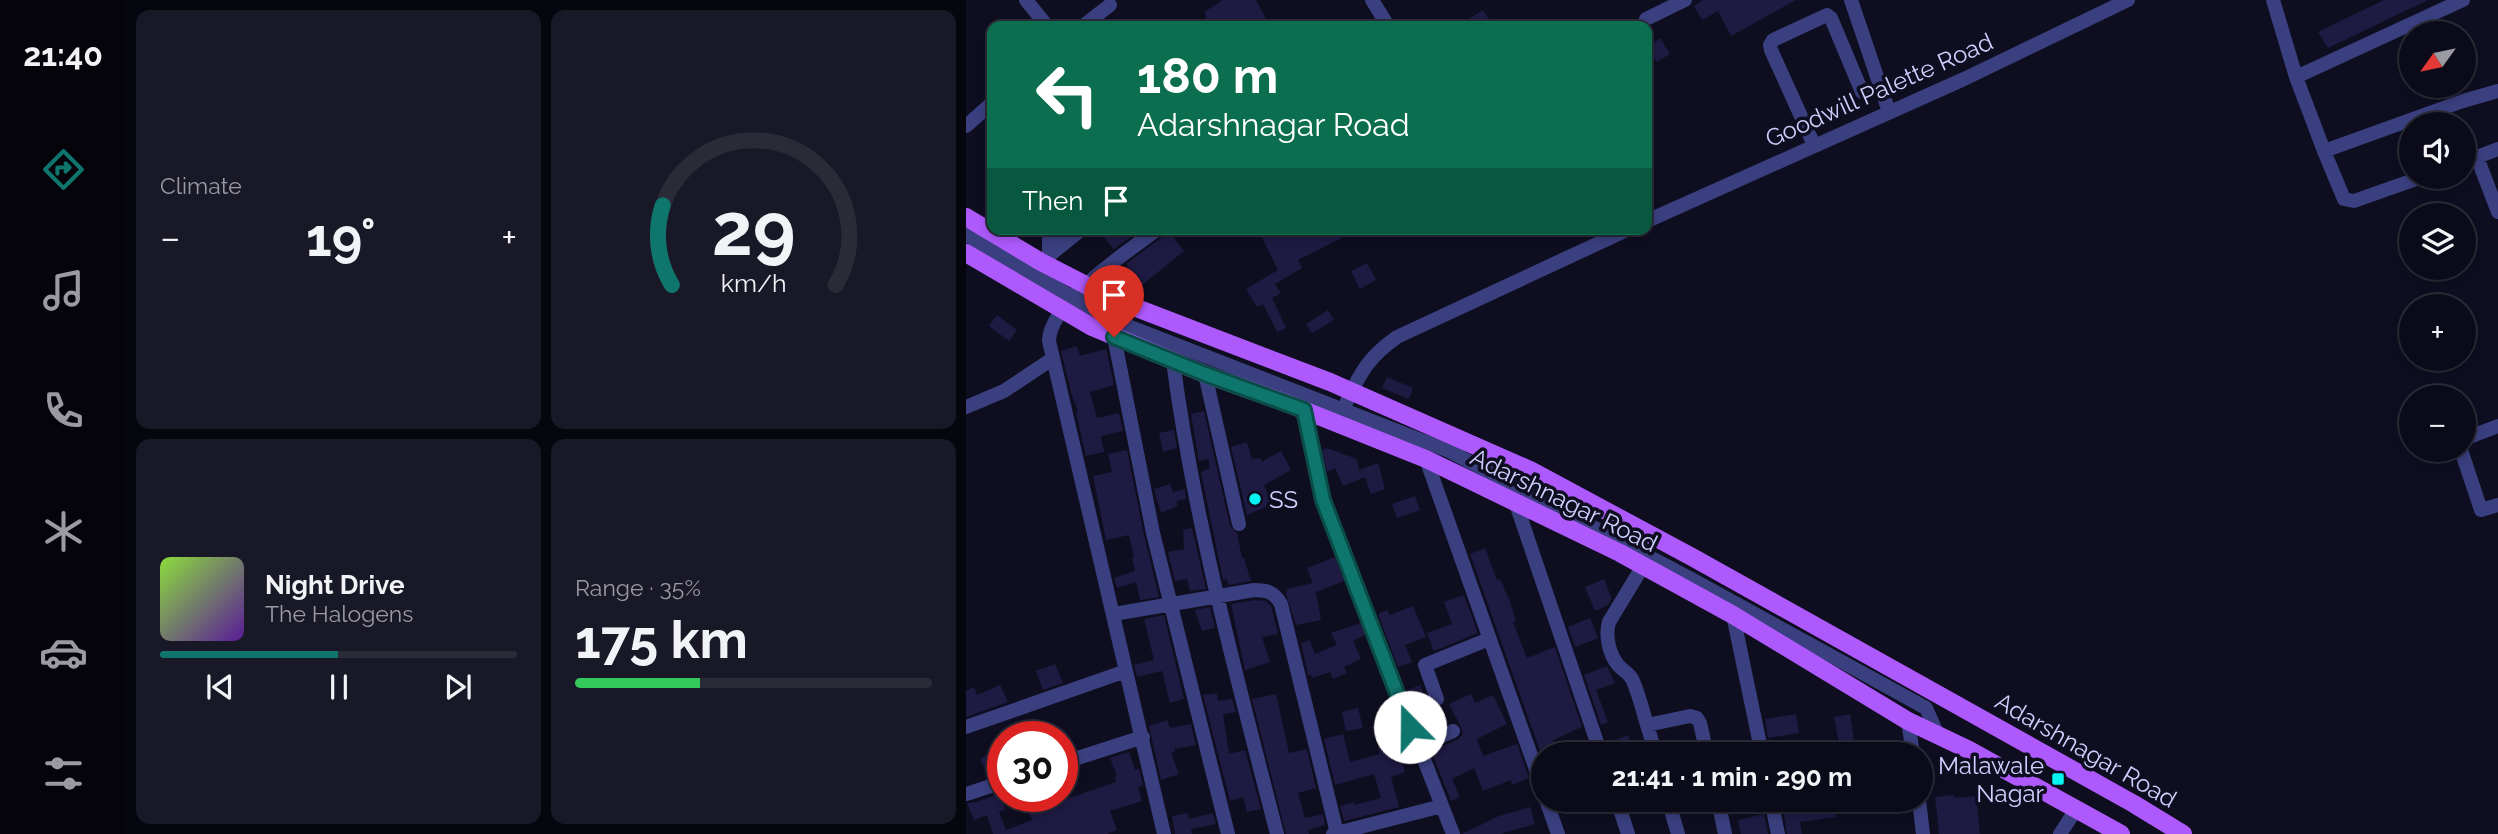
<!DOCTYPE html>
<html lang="en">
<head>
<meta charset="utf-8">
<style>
  :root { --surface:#0b0a19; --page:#191826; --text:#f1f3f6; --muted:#9a9aa2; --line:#2b2b38; --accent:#0f766e }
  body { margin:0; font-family:Raleway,sans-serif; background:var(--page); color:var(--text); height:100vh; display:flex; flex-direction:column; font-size:26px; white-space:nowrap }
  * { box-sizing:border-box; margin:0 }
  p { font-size:23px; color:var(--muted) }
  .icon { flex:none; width:38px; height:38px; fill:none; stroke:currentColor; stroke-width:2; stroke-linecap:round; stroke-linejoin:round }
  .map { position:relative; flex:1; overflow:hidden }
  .sheet { display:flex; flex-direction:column; gap:10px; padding:10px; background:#06060e; width:840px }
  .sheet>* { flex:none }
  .top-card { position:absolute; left:21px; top:21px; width:665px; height:214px; border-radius:14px; box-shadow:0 4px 10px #0003,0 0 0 2px var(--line); background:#0b6e4f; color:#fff; overflow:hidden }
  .needle { width:46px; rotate:237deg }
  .controls { position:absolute; left:1433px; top:21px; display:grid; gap:14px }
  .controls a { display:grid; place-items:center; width:77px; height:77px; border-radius:50%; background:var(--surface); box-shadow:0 4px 10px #0003,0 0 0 2px var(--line); font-size:35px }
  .speed { position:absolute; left:21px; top:721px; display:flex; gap:14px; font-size:35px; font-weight:700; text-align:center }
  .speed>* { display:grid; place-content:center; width:91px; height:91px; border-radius:50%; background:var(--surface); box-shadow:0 4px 10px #0003,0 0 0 2px var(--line); line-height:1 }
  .speed .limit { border:10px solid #d22; background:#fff; color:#111 }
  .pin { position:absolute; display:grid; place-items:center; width:60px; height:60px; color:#fff; margin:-72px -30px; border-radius:50% 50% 50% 0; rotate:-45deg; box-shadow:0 0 7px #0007 }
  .pin .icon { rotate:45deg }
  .me { position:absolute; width:77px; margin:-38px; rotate:338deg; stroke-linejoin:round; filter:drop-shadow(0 0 5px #0008) }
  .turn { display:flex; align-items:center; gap:24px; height:147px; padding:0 35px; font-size:32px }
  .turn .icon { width:91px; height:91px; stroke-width:2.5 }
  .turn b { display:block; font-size:49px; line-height:60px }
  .then { display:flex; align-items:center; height:66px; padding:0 35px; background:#0003; gap:14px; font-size:26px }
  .big { font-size:52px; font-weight:700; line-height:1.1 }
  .sheet .card { flex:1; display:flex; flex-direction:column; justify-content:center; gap:10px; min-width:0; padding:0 24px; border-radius:14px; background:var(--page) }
  .sheet .dial { align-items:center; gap:0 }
  .dial svg { height:182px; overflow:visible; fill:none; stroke:var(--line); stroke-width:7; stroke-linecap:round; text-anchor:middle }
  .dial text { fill:var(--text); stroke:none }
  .song { display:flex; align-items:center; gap:21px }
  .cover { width:84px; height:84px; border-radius:10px; background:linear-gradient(135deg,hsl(90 70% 55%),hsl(270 70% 35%)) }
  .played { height:7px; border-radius:4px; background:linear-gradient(90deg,var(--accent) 50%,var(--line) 50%) }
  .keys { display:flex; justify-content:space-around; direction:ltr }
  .heat { display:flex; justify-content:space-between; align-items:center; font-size:38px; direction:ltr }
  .charge { height:10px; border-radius:5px; background:linear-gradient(90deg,#34c759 35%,var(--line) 0) }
  .sheet .tiles { flex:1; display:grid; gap:10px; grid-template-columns:repeat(2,1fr) }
  .trip { position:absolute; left:565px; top:742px; width:402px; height:70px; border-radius:35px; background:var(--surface); box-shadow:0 4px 10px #0003,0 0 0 2px var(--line); font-weight:700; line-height:70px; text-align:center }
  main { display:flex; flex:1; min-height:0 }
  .tab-bar { display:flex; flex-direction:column; width:126px; justify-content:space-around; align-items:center; background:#04040a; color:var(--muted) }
  .tab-bar .icon { width:49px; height:49px }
  .tab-bar .selected { color:var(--accent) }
  .tab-bar b { font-size:32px; color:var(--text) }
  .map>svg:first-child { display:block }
  .building { fill:#1e1a42 }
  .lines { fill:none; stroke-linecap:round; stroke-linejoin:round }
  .minor { stroke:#3a3f7f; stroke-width:14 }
  .major { stroke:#ad59fb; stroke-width:18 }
  .route-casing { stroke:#0a4d48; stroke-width:18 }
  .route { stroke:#0f766e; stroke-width:12 }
  .poi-dot { fill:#06f3f1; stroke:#0f0e21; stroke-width:2.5 }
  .labels { text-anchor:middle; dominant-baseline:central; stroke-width:7; stroke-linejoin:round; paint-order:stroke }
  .street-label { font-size:24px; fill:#cfcffe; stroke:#0f0e21 }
  .poi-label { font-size:24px; fill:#cfcffe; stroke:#0f0e21; text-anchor:start }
</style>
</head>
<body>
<main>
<nav class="tab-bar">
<b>21:40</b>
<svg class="icon selected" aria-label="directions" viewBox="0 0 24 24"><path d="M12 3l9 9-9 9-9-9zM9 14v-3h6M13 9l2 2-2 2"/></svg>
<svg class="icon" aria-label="music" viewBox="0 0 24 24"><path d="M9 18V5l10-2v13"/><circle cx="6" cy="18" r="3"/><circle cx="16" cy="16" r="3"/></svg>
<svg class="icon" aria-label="phone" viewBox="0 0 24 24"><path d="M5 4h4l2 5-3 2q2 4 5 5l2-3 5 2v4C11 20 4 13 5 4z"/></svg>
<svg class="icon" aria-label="climate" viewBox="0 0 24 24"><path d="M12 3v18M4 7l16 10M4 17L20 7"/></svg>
<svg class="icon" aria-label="car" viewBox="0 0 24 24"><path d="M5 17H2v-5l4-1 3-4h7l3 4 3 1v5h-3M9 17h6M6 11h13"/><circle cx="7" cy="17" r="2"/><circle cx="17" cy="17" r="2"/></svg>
<svg class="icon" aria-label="filters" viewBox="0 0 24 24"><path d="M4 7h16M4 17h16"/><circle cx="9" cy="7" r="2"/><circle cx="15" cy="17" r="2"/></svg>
</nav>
<section class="sheet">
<div class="tiles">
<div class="card"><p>Climate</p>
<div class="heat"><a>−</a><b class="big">19°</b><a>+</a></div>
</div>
<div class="card dial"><svg viewBox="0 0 100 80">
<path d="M14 69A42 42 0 1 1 86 69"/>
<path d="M14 69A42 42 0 0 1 10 34" stroke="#0f766e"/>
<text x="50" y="56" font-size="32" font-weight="700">29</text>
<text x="50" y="72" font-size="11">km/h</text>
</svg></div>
<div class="card">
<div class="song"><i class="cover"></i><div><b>Night Drive</b><p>The Halogens</p></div></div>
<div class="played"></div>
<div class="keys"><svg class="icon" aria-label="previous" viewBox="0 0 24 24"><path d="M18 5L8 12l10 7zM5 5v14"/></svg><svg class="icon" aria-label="pause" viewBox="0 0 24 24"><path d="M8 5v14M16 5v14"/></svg><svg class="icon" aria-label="next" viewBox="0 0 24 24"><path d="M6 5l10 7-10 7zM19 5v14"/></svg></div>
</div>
<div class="card"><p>Range · 35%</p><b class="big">175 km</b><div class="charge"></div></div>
</div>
</section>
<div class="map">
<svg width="1532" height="834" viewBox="0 0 1532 834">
  <rect width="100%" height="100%" fill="#0f0e21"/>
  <path class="building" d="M 257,0 L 290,0 L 304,26 L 227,26 L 241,17 L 238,12 Z
    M 737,0 L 830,0 L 765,36 L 752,11 L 736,20 L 728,6 Z
    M 1418,0 L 1462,0 L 1362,48 L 1352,32 Z
    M 517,10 L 527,26 L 492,26 Z
    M 694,38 L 704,54 L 691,62 L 681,47 Z
    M 140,229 L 168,229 L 171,232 L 148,249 L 135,234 Z
    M 292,229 L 393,229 L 332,260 L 336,268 L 309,284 L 315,293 L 306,298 L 320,328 L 311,332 L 297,304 L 291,307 L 280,289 L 312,270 Z
    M 203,232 L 218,251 L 170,290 L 155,271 L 162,266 L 160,264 Z
    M 401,263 L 410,280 L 394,289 L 385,271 Z
    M 362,310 L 368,320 L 346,333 L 340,324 Z
    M 31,315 L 51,330 L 43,341 L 23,326 Z
    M 111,346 L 114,356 L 140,349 L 148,385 L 124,392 L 131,418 L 153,413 L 157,431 L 135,436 L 138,452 L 120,456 L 110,413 L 112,412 L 105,392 L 95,351 Z
    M 421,377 L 447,388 L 443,399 L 416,388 Z
    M 238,411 L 264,526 L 271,533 L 276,558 L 278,558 L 285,581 L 262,585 L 261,579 L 257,580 L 235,472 L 244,468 L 242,459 L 233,461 L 225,414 Z
    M 208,430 L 211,448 L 197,452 L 193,433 Z
    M 281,442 L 286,459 L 295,458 L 295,462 L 315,451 L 325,470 L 298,485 L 306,504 L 281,515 L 265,447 Z
    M 361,448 L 391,459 L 393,470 L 412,463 L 419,489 L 405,494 L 399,477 L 377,486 L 369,468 L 361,472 L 356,450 Z
    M 161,450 L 178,535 L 193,597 L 174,600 L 170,582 L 151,588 L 148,578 L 169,571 L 166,558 L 168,557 L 163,535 L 140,540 L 127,476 L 146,472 L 142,454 Z
    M 204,484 L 207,492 L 219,489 L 220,499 L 210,501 L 212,506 L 195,513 L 188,489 Z
    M 449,496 L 454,510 L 431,518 L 426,504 Z
    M 226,528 L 240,589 L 224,591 L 221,579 L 209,581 L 202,552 L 218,549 L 217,530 Z
    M 519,548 L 531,580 L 534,579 L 543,599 L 550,621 L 547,622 L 561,658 L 589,647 L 616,727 L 587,740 L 593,754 L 578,754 L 578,762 L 504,554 Z
    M 369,557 L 378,581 L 350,592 L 355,620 L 330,625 L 320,594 L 321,589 L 347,583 L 341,568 Z
    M 638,579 L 646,599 L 642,605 L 629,611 L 619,587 Z
    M 498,595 L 512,633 L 468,651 L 461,633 L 486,624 L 478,602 Z
    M 289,600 L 300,601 L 305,606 L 312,634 L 296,637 L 304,662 L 279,670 L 265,604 Z
    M 447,606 L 460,637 L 439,645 L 446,662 L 432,667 L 412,614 L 421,610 L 424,615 Z
    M 244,607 L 249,628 L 236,631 L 229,610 Z
    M 198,615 L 218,699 L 204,703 L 196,671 L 171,677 L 168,665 L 188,660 L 178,619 Z
    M 624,618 L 632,638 L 609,647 L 602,627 Z
    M 395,623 L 399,635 L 387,641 L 395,659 L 378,667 L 381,673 L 367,679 L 364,672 L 346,678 L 345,675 L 342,675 L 335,643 L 344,640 L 349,654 L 371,645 L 365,633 Z
    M 89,664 L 97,683 L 77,690 L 70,671 Z
    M 641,666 L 649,683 L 630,690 L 642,722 L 635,725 L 618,675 Z
    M 34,685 L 42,702 L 0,717 L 0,691 L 8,687 L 11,695 Z
    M 454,685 L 472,727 L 458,733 L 441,690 Z
    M 251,693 L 252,701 L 266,699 L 270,712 L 257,714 L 263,754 L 279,750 L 295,809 L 281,812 L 277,797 L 264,801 L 237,695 Z
    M 310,694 L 323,753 L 341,749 L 350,788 L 332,793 L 339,818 L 357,814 L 359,825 L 342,830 L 343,834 L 320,834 L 286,699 Z
    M 505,694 L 509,703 L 527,695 L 541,724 L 511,739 L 517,756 L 551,744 L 563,778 L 546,785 L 545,780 L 517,791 L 508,768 L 486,779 L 494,797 L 485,801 L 465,751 L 491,740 L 497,734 L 495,727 L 483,704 Z
    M 392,708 L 397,728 L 380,731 L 376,712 Z
    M 830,714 L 833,733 L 802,738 L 799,719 Z
    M 884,714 L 888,740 L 873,743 L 868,717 Z
    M 426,715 L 437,737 L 429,741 L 439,772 L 425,777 L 433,807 L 378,821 L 374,806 L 388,802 L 388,805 L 415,798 L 408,774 L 369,785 L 358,739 L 377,734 L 384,762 L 414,754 L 412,749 L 417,748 L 406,726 Z
    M 201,720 L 204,728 L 225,724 L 230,745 L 208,749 L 209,752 L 205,753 L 213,774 L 195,780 L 183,726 Z
    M 662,735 L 669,752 L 663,754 L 644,754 L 642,743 Z
    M 28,752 L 29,755 L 37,752 L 37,773 L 22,777 L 14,759 Z
    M 163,752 L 169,770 L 173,768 L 177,785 L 172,787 L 176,801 L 144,811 L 151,830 L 141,834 L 27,834 L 21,815 L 8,820 L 1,803 L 11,802 L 37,792 L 37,803 L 40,809 L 33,812 L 40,830 L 66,820 L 63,812 L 150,782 L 149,777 L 151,776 L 144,758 Z
    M 988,795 L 988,798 L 1010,796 L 1014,834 L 973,834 L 969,797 Z
    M 843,800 L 868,800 L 870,817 L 834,822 L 836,834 L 821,834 L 816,804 Z
    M 564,807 L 569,824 L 534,834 L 496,834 L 533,816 Z
    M 222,813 L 223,819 L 247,813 L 250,824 L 225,829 L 226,834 L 209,834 L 206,816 Z
    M 798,814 L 802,834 L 775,834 L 772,820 Z"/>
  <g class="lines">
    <path class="minor" d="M 60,0 L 81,26
      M 406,0 L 422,26
      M 885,0 L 923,112
      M 1307,0 L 1330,77 L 1358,151 L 1497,101 L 1532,91
      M 680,19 L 719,0
      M 117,26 L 144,5
      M 1330,77 L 1497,0
      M 0,126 L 26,103
      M 848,145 L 805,50 L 804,45 L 807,40 L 861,15 L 865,18 L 896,92
      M 1358,151 L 1378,199 L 1388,201 L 1456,177
      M 1511,157 L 1532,149
      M 1498,161 L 1511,157 L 1532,212
      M 681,221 L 998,79 L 1162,0
      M 192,229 C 161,252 84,302 83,341 L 198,834
      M 0,235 L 144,319 L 483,451 L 729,581 L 960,708 L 972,735
      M 83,254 L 83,240 L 97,229
      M 75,262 L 116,229
      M 148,337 L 187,533 L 262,834
      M 207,361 C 228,521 271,678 311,834
      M 239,374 L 273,524
      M 381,401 C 395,371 404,356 431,337 L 663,229
      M 0,407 L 38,391 L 86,359
      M 338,410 L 357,500 L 487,834
      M 1498,439 L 1532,426
      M 1495,450 L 1515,510 L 1532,505
      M 460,459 L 578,792
      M 549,501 L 635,754
      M 677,566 L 643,622 C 639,635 643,654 652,665 C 658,672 664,673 667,681 C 673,695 677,711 681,725 L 724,716 L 731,718 L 734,723 L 741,754
      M 769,610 L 767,615 L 796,754
      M 148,614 L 288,590 C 301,590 308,592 315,604 L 371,833
      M 471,699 L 459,665 L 523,639
      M 942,721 L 947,754
      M 681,725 L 690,754
      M 0,727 L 160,671
      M 452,746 L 487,731
      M 96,763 L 177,737
      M 0,794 L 37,782
      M 580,800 L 592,834
      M 651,800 L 662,834
      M 702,800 L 712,834
      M 752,800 L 759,834
      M 805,800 L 812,834
      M 953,800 L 957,834
      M 367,834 L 476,806
      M 1094,834 L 1109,811"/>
    <path class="major" d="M 0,217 L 75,262 L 147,299 L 364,382 L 564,470 L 726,557 L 1168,804 L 1217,834
      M 0,253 L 126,327 L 239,374 L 320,403 L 460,459 L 654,553 L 767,615 L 942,721 L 1003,750 L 1155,834"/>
  </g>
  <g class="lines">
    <g class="route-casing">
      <path id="route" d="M 148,337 L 239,374 L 338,410 L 357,500 L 444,727"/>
    </g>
    <use href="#route" class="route"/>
  </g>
  <g class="poi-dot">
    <circle cx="289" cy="499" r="7"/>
    <rect x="1085" y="772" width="14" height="14" rx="3.5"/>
  </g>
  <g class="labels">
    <g class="street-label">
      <text transform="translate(913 90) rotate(-24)">Goodwill Palette Road</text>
      <text transform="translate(598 500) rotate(26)">Adarshnagar Road</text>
      <text transform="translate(1120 750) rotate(30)">Adarshnagar Road</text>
    </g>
    <g class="poi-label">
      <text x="303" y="499">SS</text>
      <text x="1078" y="765" text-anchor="end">Malawale<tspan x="1078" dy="28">Nagar</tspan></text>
    </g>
  </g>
</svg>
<div class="controls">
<a><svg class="needle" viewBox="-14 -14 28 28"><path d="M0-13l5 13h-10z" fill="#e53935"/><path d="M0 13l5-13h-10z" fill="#9a9aa2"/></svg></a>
<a><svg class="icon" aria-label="sound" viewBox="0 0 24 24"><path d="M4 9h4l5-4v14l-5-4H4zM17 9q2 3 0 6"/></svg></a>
<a><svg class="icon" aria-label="layers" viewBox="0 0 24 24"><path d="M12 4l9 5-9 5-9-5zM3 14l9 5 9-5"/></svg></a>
<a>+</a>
<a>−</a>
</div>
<div class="speed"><div class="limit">30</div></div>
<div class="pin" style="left:148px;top:337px;background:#d93025"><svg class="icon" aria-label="arrive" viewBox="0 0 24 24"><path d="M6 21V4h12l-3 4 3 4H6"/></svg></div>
<svg class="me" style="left:444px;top:727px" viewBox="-20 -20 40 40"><circle r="19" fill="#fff"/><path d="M0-13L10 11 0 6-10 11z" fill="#0f766e"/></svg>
<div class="trip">21:41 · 1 min · 290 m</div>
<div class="top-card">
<div class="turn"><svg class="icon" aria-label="left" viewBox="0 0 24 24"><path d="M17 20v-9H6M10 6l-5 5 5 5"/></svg><div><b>180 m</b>Adarshnagar Road</div></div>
<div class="then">Then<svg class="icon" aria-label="arrive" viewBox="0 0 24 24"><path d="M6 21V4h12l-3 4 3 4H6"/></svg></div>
</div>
</div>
</main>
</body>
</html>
